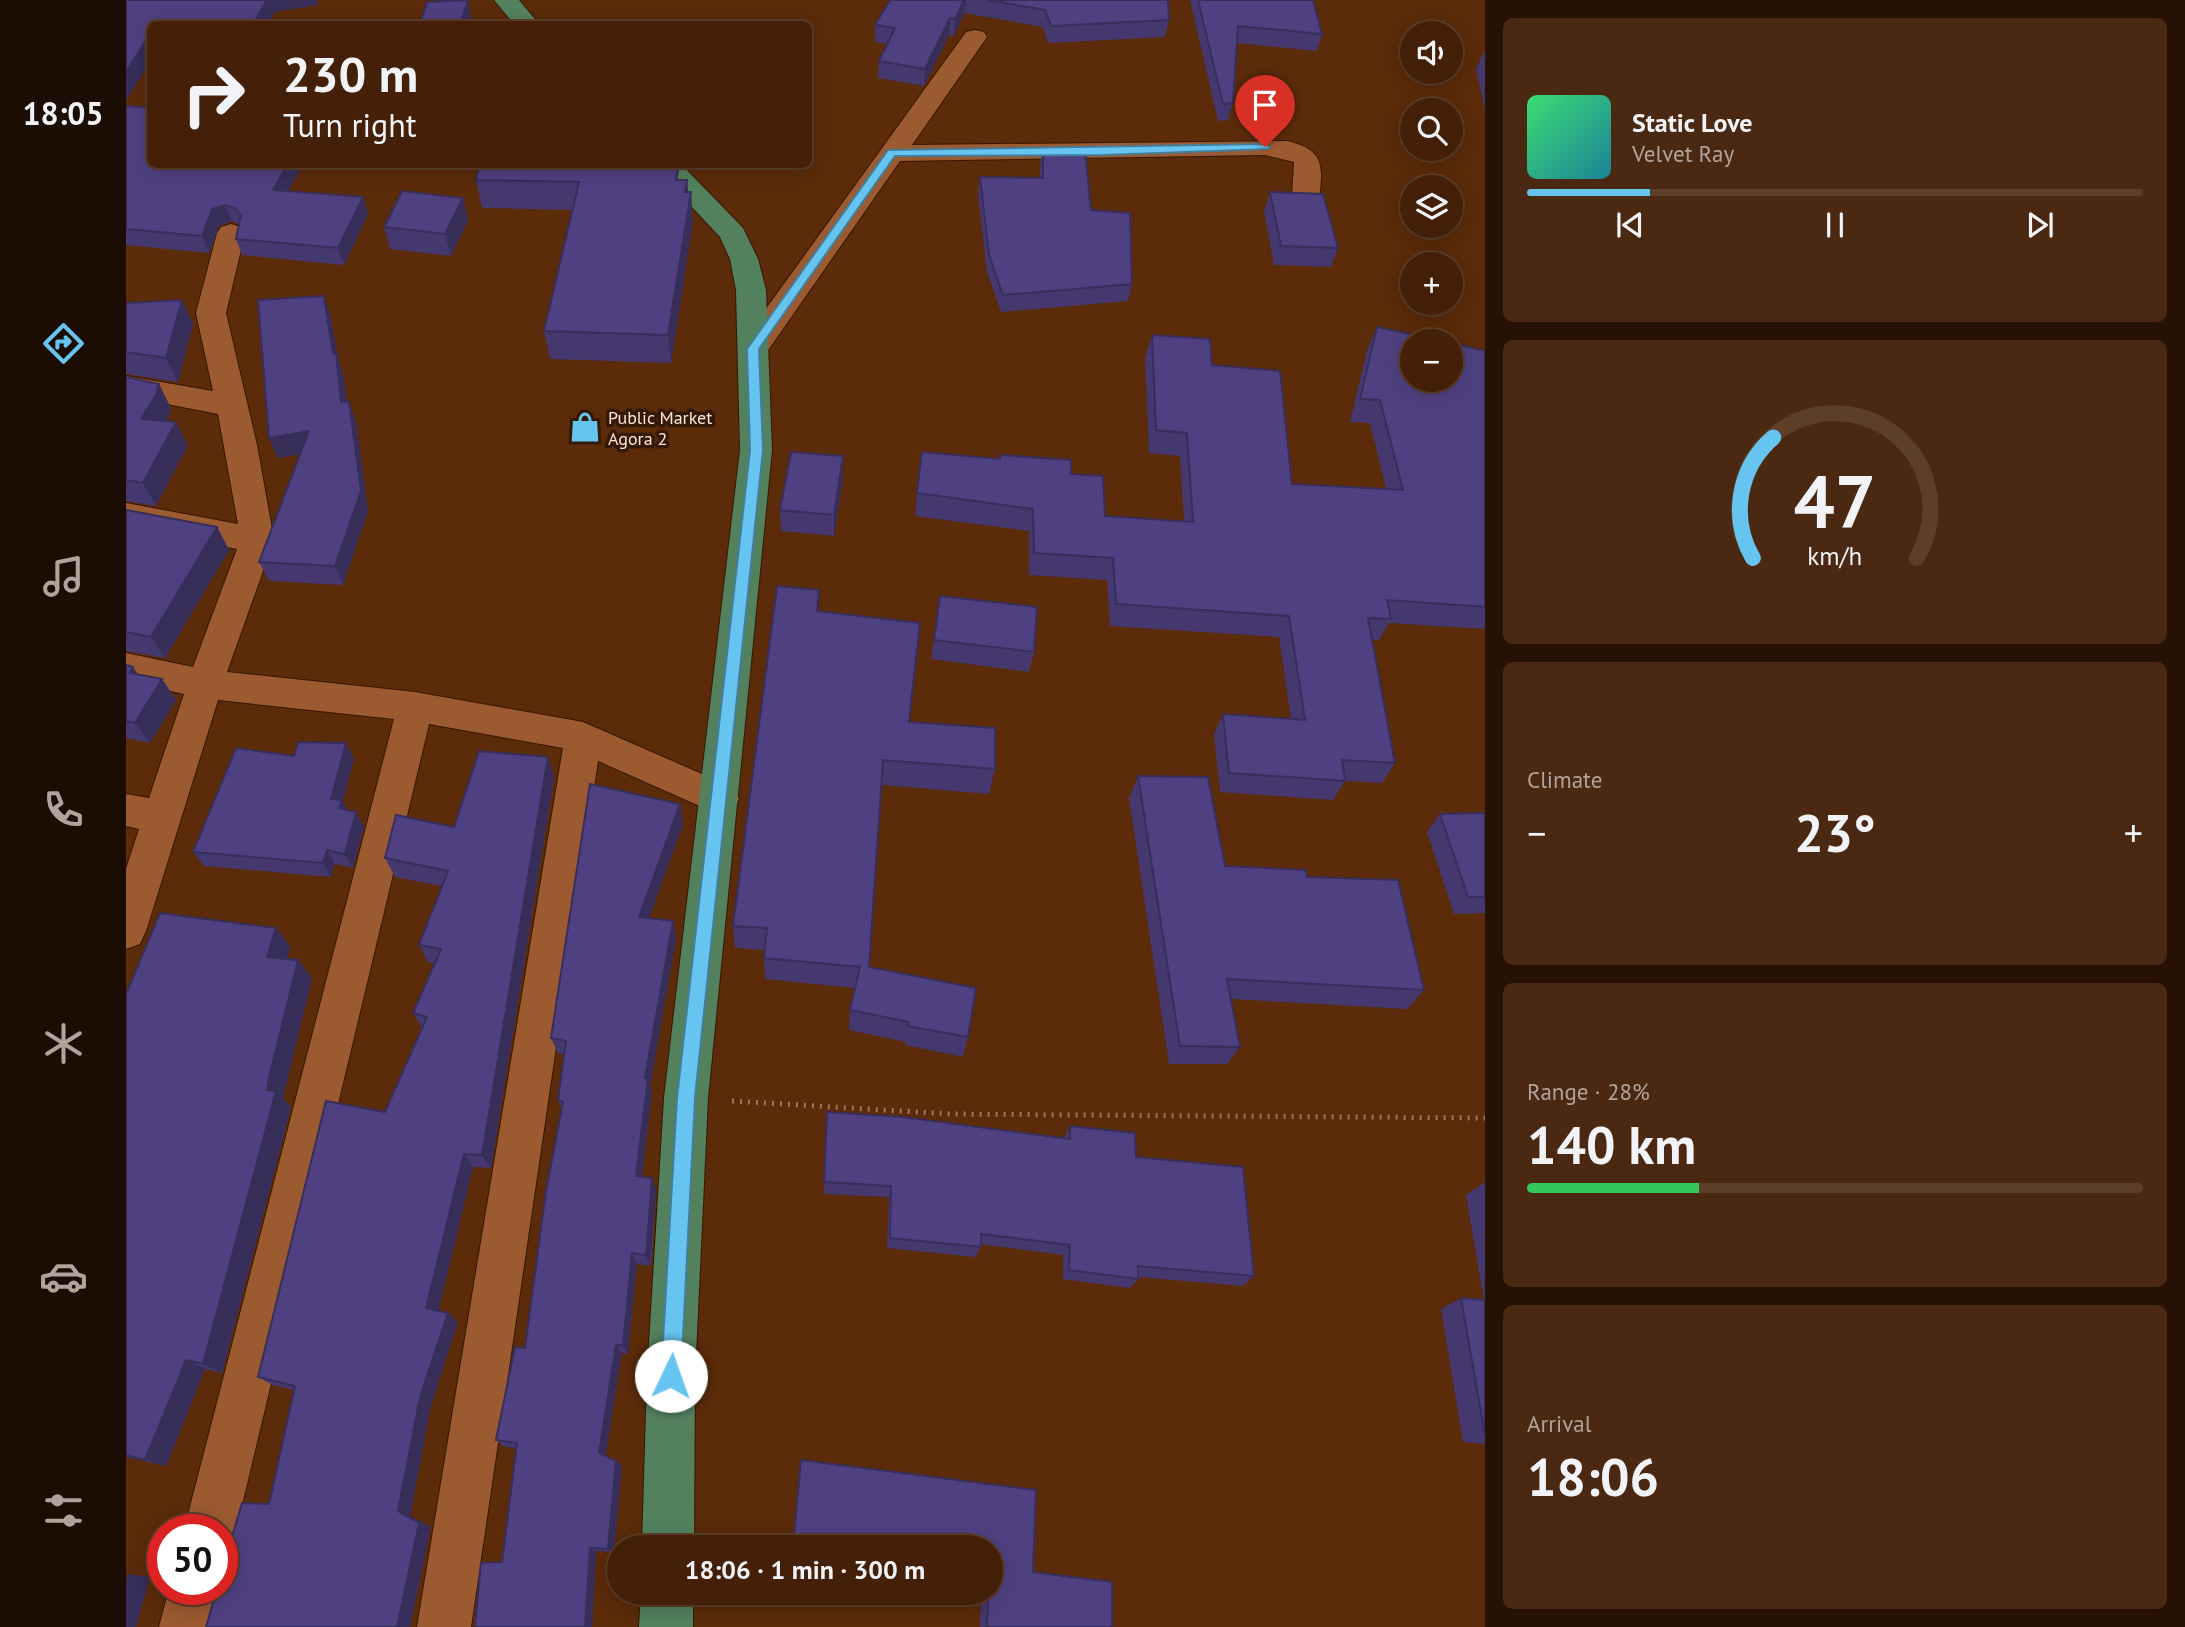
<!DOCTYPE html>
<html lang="en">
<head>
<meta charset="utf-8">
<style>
  :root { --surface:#442008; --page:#4b2812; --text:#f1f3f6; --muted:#afa39c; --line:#5c3e29; --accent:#67c4f0 }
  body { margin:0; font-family:"PT Sans",sans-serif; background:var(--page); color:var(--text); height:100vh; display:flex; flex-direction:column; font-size:26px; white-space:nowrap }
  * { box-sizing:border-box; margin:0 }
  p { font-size:23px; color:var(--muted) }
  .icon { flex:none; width:38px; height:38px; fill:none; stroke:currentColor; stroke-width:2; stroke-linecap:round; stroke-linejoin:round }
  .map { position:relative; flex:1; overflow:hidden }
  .sheet { display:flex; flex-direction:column; gap:18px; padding:18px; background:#251204; width:700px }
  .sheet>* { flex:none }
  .banner { position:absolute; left:21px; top:21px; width:665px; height:147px; border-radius:10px; box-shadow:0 4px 18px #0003,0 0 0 2px var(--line); background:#442008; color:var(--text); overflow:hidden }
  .controls { position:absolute; left:1274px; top:21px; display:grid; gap:14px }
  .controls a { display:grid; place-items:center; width:63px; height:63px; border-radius:50%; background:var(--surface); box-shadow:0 4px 18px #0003,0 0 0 2px var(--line); font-size:35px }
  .speed { position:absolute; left:21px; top:1514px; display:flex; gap:14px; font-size:35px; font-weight:700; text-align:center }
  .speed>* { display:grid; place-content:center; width:91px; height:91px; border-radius:50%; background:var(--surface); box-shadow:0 4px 18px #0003,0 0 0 2px var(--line); line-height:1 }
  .speed .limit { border:10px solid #d22; background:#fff; color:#111 }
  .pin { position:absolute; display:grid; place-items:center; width:60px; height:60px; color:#fff; margin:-72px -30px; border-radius:50% 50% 50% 0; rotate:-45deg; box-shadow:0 0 7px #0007 }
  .pin .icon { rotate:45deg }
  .me { position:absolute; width:77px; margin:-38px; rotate:3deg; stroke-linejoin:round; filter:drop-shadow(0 0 5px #0008) }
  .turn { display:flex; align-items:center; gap:24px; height:147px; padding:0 21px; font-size:32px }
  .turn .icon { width:91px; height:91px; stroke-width:2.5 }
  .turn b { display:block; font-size:49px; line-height:60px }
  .big { font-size:52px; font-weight:700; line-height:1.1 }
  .sheet .tile { flex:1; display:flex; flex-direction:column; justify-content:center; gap:10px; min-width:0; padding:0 24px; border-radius:10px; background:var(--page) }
  .sheet .dial { align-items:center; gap:0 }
  .dial svg { height:182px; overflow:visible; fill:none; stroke:var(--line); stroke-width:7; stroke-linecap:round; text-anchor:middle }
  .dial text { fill:var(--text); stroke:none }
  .song { display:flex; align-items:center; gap:21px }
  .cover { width:84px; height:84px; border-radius:10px; background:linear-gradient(135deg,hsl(140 70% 55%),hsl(190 70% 35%)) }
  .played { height:7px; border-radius:4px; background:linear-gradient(90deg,var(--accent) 20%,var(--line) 20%) }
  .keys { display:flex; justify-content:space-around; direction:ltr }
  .heat { display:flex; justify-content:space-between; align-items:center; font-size:38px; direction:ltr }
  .charge { height:10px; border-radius:5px; background:linear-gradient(90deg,#34c759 28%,var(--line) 0) }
  .trip { position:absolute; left:481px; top:1535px; width:396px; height:70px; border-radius:35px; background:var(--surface); box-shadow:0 4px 18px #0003,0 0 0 2px var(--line); font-weight:700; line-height:70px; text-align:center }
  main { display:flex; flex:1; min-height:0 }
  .tab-bar { display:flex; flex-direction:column; width:126px; justify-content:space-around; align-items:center; background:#1b0d03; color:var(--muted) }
  .tab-bar .icon { width:49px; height:49px }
  .tab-bar .current { color:var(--accent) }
  .tab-bar b { font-size:32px; color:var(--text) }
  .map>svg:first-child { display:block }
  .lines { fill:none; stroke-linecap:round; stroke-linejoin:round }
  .minor-casing { stroke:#381702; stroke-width:2 }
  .major-casing { stroke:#381702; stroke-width:2 }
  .path { stroke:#9b765d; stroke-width:5; stroke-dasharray:2 6; stroke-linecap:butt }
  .minor { fill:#9b5a30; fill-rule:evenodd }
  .major { fill:#53815e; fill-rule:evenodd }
  .wall { fill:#44386f }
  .shaded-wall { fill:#372e5a }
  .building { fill:#4f4181; stroke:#372e5a; stroke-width:2 }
  .route { fill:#67c4f0; stroke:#437f9c; stroke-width:2 }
  .labels { text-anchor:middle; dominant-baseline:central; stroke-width:7; stroke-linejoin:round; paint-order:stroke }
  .poi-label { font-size:18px; fill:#fce5d8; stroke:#341908; text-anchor:start }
</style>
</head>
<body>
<main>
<nav class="tab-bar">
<b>18:05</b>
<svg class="icon current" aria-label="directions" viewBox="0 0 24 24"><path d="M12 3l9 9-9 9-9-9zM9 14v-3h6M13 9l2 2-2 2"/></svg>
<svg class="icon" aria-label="music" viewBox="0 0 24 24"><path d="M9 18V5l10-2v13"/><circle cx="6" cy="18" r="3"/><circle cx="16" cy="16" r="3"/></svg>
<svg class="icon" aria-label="phone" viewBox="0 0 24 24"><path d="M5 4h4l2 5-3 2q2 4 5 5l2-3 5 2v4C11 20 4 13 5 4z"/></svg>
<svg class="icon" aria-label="climate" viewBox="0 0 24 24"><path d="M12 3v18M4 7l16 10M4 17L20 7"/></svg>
<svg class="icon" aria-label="car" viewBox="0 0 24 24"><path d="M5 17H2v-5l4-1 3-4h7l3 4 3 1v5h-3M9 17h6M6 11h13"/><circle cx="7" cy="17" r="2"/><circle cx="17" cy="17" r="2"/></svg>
<svg class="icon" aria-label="filters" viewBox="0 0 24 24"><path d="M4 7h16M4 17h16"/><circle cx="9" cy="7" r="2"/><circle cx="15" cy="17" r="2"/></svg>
</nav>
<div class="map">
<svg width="1359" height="1627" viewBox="0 0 1359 1627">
  <rect width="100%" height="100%" fill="#5b2b0a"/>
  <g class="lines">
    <g class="minor-casing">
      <path id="minor" d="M 849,30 L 858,32 L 861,37 L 786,145 L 1161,141 C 1185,147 1196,154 1195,179 C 1194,188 1195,195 1190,202 L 1170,202 L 1166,196 L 1168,162 L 1139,155 L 774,161 L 638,356 L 627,359 L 616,356 L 612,349 L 616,342 L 840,32 Z
        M 105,224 L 115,227 L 119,233 L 100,313 L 131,445 L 148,540 L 101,672 L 289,692 L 457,722 L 608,788 L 613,799 L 608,810 L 594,815 L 472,761 L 345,1627 L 291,1627 L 437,748 L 303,724 L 110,1530 L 102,1548 L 96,1551 L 96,1530 L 58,1530 L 268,719 L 92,700 L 20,931 L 14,944 L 0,949 L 0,869 L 13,829 L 0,826 L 0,794 L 23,798 L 58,694 L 0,681 L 0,653 L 67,667 L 111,549 L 0,527 L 0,503 L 112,524 L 92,414 L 0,396 L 0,376 L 87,391 L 70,313 L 91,233 L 95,227 Z
        M 43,1589 L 95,1589 L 87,1627 L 33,1627 Z"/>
    </g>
    <g class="major-casing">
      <path id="major" d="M 368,0 L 393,0 L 413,24 L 388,24 Z
        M 526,164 L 555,164 L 617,228 L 632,259 L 640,290 L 646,450 L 582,1098 L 569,1376 L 568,1547 L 516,1547 L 521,1376 L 538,1098 L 614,450 L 610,290 L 604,259 L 594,237 Z
        M 515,1592 L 567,1592 L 567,1627 L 513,1627 Z"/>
    </g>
    <path class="path" d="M 606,1101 L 825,1114 L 1359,1118"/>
    <use href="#minor" class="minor"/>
    <use href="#major" class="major"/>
  </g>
  <path class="wall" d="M 764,0 L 1042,0 L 1043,20 L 1039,37 L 922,43 L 917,27 L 838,13 L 828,36 L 823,35 L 798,86 L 752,78 L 753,61 L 761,44 L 749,42 L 749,25 Z
    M 1064,0 L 1187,0 L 1196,34 L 1191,51 L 1111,43 L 1107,103 L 1102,120 L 1092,121 Z
    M 1357,53 L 1359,53 L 1359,109 L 1350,70 Z
    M 0,106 L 24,164 L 176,166 L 162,191 L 237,197 L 242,214 L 218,265 L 116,255 L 110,239 L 113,224 L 106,221 L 93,226 L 83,253 L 0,245 Z
    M 917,148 L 965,210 L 1006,284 L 1002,301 L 875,312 L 861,272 L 852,195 L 854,177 L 914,178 L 914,165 Z
    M 552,170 L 552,180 L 561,180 L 562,192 L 567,221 L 545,363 L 424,359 L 418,331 L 446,210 L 356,208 L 350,180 Z
    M 1144,192 L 1212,248 L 1205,267 L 1148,265 L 1138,211 Z
    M 337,198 L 342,220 L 325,256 L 264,249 L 258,227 Z
    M 198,296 L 205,318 L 212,358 L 217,374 L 221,401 L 230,422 L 242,511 L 217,585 L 143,581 L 133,562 L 174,454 L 152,458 L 143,438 Z
    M 0,303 L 67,324 L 52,382 L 0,374 Z
    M 1251,327 L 1359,351 L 1359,629 L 1263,623 L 1253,640 L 1246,640 L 1269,763 L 1256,783 L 1219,781 L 1207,800 L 1094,792 L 1088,734 L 1097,714 L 1165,719 L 1153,637 L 984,626 L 981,580 L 903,575 L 903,531 L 789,516 L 791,493 L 945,474 L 979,516 L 1058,521 L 1054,456 L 1023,453 L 1019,358 L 1026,335 L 1086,365 L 1166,484 L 1260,489 L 1244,423 L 1224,422 L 1241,350 Z
    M 0,377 L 45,408 L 41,421 L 62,445 L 30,506 L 0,501 Z
    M 717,478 L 708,536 L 655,531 L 654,510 Z
    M 0,510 L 91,527 L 103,550 L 39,658 L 0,651 Z
    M 814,596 L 908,652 L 903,672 L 805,659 Z
    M 693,612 L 783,722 L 869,769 L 863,794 L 756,785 L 743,967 L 842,1037 L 837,1057 L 779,1045 L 780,1042 L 723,1030 L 724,1010 L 729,988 L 639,979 L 638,958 L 638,950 L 609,948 L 607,926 Z
    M 0,665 L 12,674 L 36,679 L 50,700 L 24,743 L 0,738 Z
    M 168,756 L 228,758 L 217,801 L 221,810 L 238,826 L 227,868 L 209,864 L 205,877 L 78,866 L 67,852 Z
    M 422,757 L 428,777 L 365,1168 L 347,1167 L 312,1310 L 322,1313 L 332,1322 L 305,1405 L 284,1516 L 305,1527 L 143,1504 L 168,1390 L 147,1385 L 132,1377 L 259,1112 L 296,1028 L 287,1013 L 308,963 L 302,962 L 293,945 L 316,886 L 269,877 L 259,858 L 328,827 Z
    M 1012,776 L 1099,866 L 1181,877 L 1298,990 L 1281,1009 L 1105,999 L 1114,1047 L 1101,1064 L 1043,1064 L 1003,798 Z
    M 554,804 L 557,824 L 523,918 L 550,938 L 524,1087 L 526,1093 L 516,1177 L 526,1178 L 530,1190 L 526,1257 L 524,1266 L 511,1264 L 502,1354 L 496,1353 L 479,1456 L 490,1461 L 496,1466 L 488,1552 L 470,1551 L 466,1627 L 349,1627 L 376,1562 L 390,1448 L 379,1447 L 370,1440 L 399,1348 L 436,1109 L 432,1100 L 438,1055 L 432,1053 L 425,1038 Z
    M 1359,813 L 1359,913 L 1328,914 L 1301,832 L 1314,814 Z
    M 150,928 L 164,947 L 161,959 L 172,960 L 186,978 L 158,1094 L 157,1099 L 165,1107 L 96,1373 L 79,1369 L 40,1466 L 0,1457 L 0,994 Z
    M 701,1112 L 938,1138 L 944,1126 L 1010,1157 L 1128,1276 L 1117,1286 L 1012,1277 L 1012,1279 L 1004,1288 L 937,1279 L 937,1255 L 855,1244 L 850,1257 L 761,1248 L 763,1197 L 698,1194 Z
    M 1359,1182 L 1359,1444 L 1337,1442 L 1315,1309 L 1335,1298 L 1358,1300 L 1340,1195 Z
    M 907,1572 L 986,1627 L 854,1627 L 855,1599 L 823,1595 L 823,1592 L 864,1592 Z"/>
  <path class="shaded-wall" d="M 141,0 L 191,0 L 192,5 L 149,12 L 142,24 L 127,24 Z
    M 342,0 L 345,18 L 343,24 L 334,24 Z
    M 838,0 L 840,0 L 838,13 L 828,36 L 829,19 Z
    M 824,18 L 823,35 L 798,86 L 799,69 Z
    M 24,34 L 24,62 L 0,101 L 0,72 Z
    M 162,164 L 176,164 L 176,166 L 153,207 L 147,190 Z
    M 561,180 L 563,206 L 565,192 L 567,221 L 545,363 L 542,335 Z
    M 237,197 L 242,214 L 218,265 L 212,248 Z
    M 337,198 L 342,220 L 325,256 L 319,234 Z
    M 99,205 L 106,221 L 93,226 L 83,253 L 76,236 L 86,209 Z
    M 198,296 L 205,318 L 212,358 L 217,374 L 223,423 L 215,402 Z
    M 56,300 L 67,324 L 52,382 L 40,358 Z
    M 33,384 L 45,408 L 42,419 L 28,442 L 15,419 Z
    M 223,401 L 230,422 L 242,511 L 217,585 L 209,566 Z
    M 50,422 L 62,445 L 30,506 L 17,483 Z
    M 183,431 L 192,451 L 152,458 L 143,438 Z
    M 717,456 L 717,478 L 708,536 L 708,515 Z
    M 91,527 L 103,550 L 39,658 L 25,637 Z
    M 693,590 L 693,618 L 691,611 Z
    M 7,667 L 21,688 L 4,673 Z
    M 36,679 L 50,700 L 24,743 L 9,723 Z
    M 220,743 L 228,758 L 217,801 L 224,815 L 222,823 L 205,799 Z
    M 422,757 L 428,777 L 365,1168 L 356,1155 Z
    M 554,804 L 557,824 L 517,935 L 513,917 Z
    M 230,812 L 238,826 L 227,868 L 219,854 Z
    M 201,850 L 209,864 L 205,877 L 197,863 Z
    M 547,921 L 550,938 L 524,1087 L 526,1093 L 514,1189 L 510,1176 L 519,1078 Z
    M 150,928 L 164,947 L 156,976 L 141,957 Z
    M 172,960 L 186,978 L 158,1094 L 157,1099 L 165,1107 L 96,1373 L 77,1364 L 143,1078 Z
    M 338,1154 L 347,1167 L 311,1317 L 300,1308 Z
    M 526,1178 L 530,1190 L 524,1266 L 520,1255 Z
    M 506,1253 L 511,1264 L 502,1354 L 497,1345 Z
    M 322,1313 L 332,1322 L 305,1405 L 284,1516 L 305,1527 L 284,1627 L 271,1627 L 272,1511 L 294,1397 Z
    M 490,1345 L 496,1353 L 479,1459 L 473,1453 Z
    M 60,1360 L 79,1369 L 40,1466 L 19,1460 Z
    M 490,1461 L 496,1466 L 488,1552 L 482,1549 Z
    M 464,1548 L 470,1551 L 466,1627 L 459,1627 Z
    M 2,1574 L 24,1577 L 10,1627 L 0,1627 L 0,1580 Z"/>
  <path class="building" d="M 0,0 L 141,0 L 127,24 L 24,24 L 24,34 L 0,72 Z
    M 342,0 L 334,24 L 294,24 L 301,2 Z
    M 764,0 L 838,0 L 829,19 L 824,18 L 799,69 L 753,61 L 769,28 L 749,25 Z
    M 862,0 L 1042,0 L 1043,20 L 925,26 L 919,10 Z
    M 1072,0 L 1187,0 L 1196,34 L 1112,26 L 1107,103 L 1097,104 Z
    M 0,106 L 24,108 L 24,164 L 162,164 L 147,190 L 237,197 L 212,248 L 110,239 L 115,215 L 109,208 L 99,205 L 86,209 L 76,236 L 0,229 Z
    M 917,148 L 959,150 L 965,210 L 1004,213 L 1006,284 L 877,295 L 863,255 L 854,177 L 917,178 Z
    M 354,164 L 547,164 L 552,170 L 550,180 L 561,180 L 559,192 L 565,192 L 542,335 L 418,331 L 453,182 L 350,180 Z
    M 276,191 L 337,198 L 319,234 L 258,227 Z
    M 1144,192 L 1197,194 L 1212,248 L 1155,246 Z
    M 198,296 L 207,353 L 210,353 L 215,402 L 223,401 L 235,491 L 209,566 L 133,562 L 183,431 L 143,438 L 132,300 Z
    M 56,300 L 40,358 L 0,352 L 0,303 Z
    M 1251,327 L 1316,341 L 1286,341 L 1286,380 L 1325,380 L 1325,343 L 1359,351 L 1359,607 L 1261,600 L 1265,619 L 1242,618 L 1269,763 L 1216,760 L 1219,781 L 1103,773 L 1097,714 L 1179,720 L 1163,616 L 990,604 L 987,558 L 908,553 L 907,509 L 791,493 L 796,452 L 874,459 L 874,455 L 945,460 L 945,474 L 977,476 L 979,516 L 1067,522 L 1061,433 L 1030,430 L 1026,335 L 1084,339 L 1086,365 L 1154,371 L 1166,484 L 1277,490 L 1254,400 L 1234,399 Z
    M 0,377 L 33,384 L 30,395 L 15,419 L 50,422 L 17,483 L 0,480 Z
    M 665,452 L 717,456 L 708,515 L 654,510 Z
    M 0,510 L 91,527 L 25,637 L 0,632 Z
    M 651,586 L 693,590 L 691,611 L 794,623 L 783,722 L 869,728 L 869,769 L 757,760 L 743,967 L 850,988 L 842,1037 L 782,1026 L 783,1022 L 724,1010 L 734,967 L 638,958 L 641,928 L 607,926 Z
    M 814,596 L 911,607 L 908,652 L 808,640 Z
    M 0,665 L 7,667 L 4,673 L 36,679 L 9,723 L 0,721 Z
    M 172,742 L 220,743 L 205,799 L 216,800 L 213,808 L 230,812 L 219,854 L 201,850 L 197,863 L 67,852 L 110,748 L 168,756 Z
    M 353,751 L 422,757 L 356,1155 L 338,1154 L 300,1308 L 322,1313 L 294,1397 L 272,1511 L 293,1523 L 271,1627 L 80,1627 L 91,1589 L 96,1589 L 96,1571 L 116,1503 L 143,1504 L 169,1386 L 132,1377 L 200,1101 L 259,1112 L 301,1017 L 287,1013 L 315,949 L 293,945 L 322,871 L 259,858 L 270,815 L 328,827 Z
    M 1012,776 L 1082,777 L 1099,866 L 1180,870 L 1181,877 L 1272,880 L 1298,990 L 1101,979 L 1114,1047 L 1054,1046 Z
    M 464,784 L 554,804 L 513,917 L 547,921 L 519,1078 L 522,1078 L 510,1176 L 526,1178 L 521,1245 L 520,1255 L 506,1253 L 497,1345 L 490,1345 L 473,1453 L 490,1461 L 482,1549 L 464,1548 L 459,1627 L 349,1627 L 355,1563 L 376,1562 L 391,1443 L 370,1440 L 389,1347 L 399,1348 L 420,1191 L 437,1102 L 432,1100 L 440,1041 L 425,1038 Z
    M 1359,813 L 1359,897 L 1342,897 L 1314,814 Z
    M 34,913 L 150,928 L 141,957 L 172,960 L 143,1078 L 141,1090 L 150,1091 L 77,1364 L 60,1360 L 19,1460 L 0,1455 L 0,994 Z
    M 701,1112 L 777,1117 L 944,1139 L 944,1126 L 1009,1133 L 1010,1157 L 1117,1167 L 1128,1276 L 1012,1266 L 1012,1279 L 943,1270 L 944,1245 L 855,1234 L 855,1247 L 764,1238 L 765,1186 L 698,1182 Z
    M 1335,1298 L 1359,1300 L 1359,1435 Z
    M 675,1460 L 910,1490 L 907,1572 L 986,1582 L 986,1627 L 861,1627 L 862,1597 L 829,1592 L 864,1592 L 864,1547 L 667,1547 Z"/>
  <path class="route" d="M 1139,144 L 1144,147 L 1142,149 L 978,155 L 769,156 L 633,349 L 637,450 L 569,1098 L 555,1376 L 552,1383 L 545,1386 L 538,1383 L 535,1376 L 551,1098 L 624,450 L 621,349 L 762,150 Z"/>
  <defs>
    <g id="shop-bare" transform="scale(2.415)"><path d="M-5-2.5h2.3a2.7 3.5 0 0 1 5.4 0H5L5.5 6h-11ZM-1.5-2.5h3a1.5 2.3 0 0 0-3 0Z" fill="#67c4f0" stroke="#341908" stroke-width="2.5" paint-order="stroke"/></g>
  </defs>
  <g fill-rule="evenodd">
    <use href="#shop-bare" x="459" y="427"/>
  </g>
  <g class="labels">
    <g class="poi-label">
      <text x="482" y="417">Public Market<tspan x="482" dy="21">Agora 2</tspan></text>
    </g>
  </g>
</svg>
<div class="controls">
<a><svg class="icon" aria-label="sound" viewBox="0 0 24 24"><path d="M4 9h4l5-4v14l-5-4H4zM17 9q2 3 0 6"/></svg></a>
<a><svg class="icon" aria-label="search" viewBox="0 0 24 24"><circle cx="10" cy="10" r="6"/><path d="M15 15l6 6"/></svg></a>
<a><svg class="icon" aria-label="layers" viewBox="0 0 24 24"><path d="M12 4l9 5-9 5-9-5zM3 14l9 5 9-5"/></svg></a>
<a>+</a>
<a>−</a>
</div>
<div class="speed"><div class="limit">50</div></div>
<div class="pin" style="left:1139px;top:147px;background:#d93025"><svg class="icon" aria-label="arrive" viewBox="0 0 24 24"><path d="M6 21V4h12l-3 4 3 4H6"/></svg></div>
<svg class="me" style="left:545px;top:1376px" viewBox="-20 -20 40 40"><circle r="19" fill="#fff"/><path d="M0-13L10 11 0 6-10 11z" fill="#67c4f0"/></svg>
<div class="trip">18:06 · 1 min · 300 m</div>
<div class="banner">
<div class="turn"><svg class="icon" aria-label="right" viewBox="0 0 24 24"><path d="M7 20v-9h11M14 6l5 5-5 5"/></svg><div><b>230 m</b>Turn right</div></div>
</div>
</div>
<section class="sheet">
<div class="tile">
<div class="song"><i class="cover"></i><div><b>Static Love</b><p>Velvet Ray</p></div></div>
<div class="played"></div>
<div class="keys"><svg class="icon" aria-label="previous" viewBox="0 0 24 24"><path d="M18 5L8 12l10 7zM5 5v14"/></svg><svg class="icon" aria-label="pause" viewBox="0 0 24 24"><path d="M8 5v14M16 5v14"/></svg><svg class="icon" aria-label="next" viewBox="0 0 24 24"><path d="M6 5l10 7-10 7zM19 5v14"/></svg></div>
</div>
<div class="tile dial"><svg viewBox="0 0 100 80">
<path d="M14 69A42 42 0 1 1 86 69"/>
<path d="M14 69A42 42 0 0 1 23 16" stroke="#67c4f0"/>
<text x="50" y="56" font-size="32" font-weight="700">47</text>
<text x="50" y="72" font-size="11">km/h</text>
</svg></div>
<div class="tile"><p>Climate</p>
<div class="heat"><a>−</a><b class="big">23°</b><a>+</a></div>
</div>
<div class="tile"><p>Range · 28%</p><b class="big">140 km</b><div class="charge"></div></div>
<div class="tile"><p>Arrival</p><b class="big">18:06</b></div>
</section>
</main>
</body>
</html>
